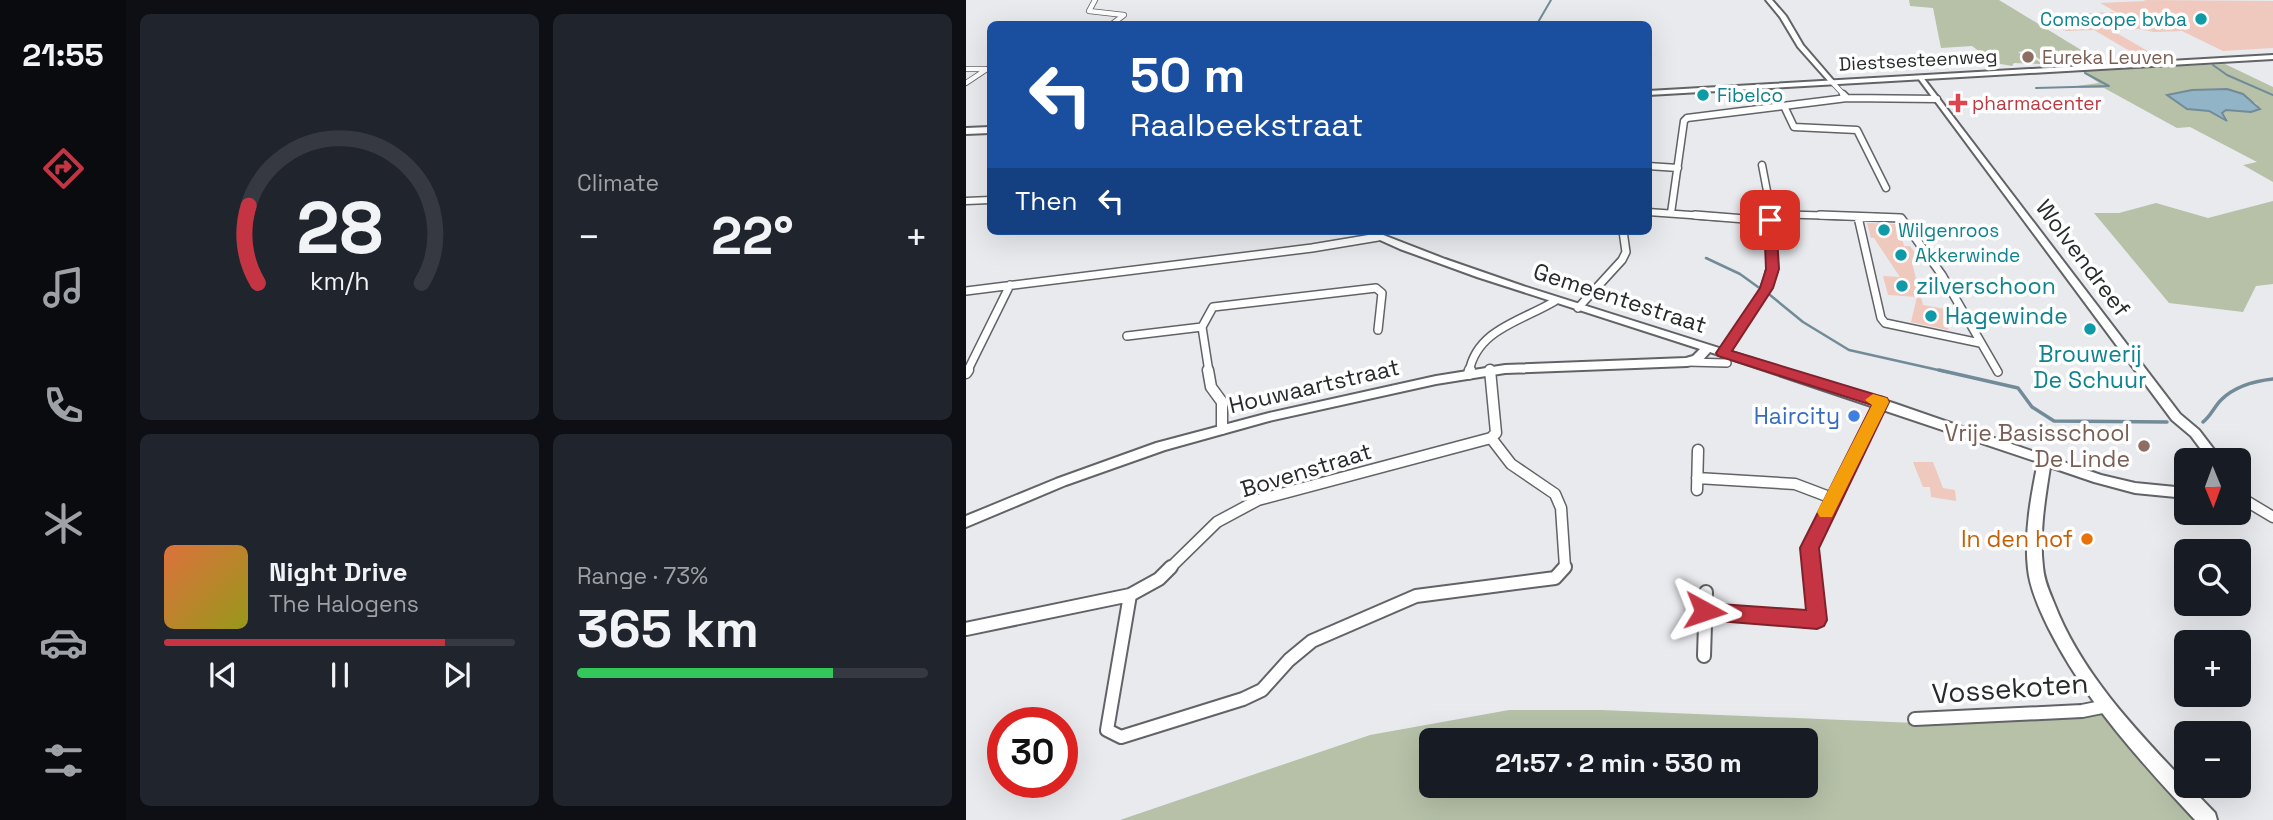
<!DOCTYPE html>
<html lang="en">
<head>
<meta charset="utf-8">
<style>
  :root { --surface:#171b24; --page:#20242c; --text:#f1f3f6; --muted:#9ea1a6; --line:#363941; --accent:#c53442 }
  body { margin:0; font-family:"Space Grotesk",sans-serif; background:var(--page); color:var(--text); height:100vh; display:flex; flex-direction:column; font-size:26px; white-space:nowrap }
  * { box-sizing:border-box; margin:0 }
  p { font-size:23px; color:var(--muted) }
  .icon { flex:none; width:38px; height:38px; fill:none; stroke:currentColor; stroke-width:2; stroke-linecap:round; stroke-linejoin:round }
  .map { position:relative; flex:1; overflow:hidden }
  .drawer { display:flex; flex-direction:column; gap:14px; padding:14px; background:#0d0f14; width:840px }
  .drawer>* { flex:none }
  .banner { position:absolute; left:21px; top:21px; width:665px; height:214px; border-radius:10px; box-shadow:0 7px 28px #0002; background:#1a4fa0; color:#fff; overflow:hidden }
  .needle { width:46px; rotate:179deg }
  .fabs { position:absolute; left:1208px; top:448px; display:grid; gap:14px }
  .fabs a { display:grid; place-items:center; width:77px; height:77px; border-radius:10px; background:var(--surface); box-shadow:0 7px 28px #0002; font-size:35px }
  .speed { position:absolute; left:21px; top:707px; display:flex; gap:14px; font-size:35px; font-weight:700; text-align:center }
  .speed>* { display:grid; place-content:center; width:91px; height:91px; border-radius:50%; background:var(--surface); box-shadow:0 7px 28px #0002; line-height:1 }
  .speed .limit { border:10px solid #d22; background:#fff; color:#111 }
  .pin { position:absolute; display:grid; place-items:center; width:60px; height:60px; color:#fff; margin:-30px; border-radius:14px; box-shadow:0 4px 10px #0006 }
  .me { position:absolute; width:77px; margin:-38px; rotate:95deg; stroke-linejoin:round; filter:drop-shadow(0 0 5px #0008) }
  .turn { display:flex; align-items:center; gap:24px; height:147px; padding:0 28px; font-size:32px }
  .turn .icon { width:91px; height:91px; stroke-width:2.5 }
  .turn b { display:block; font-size:49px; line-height:60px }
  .then { display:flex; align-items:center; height:66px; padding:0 28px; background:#0003; gap:14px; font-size:26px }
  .big { font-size:52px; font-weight:800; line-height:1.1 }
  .drawer .tile { flex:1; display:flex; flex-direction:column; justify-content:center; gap:10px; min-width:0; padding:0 24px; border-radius:10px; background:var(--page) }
  .drawer .dial { align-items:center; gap:0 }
  .dial svg { height:182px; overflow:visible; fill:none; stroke:var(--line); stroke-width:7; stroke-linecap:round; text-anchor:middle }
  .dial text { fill:var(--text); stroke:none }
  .song { display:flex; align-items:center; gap:21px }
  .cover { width:84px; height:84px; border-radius:10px; background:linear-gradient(135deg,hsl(20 70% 55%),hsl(60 70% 35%)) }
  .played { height:7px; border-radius:4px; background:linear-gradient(90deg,var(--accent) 80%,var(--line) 80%) }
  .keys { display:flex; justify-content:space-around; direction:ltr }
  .heat { display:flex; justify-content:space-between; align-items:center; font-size:38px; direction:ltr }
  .charge { height:10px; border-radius:5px; background:linear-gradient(90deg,#34c759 73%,var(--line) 0) }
  .drawer .tiles { flex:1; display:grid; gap:14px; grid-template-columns:repeat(2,1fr) }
  .trip { position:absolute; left:453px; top:728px; width:399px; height:70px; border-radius:10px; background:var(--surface); box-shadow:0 7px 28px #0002; font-weight:800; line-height:70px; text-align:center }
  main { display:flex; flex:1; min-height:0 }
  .tab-bar { display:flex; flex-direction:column; width:126px; justify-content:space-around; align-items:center; background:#090b0e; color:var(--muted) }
  .tab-bar .icon { width:49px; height:49px }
  .tab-bar .on { color:var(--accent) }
  .tab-bar b { font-size:32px; color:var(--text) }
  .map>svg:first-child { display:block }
  .green { fill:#b6c1a8; fill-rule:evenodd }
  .water { fill:#91b4c7; stroke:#728b98; stroke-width:2 }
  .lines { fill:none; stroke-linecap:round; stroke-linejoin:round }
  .stream-far2 { stroke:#728b98; stroke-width:2 }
  .stream-far1 { stroke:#728b98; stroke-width:2.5 }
  .stream { stroke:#728b98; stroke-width:3.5 }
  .building { fill:#efc8be }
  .street-far4-casing { stroke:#626366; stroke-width:6 }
  .street-far3-casing { stroke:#626366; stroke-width:9 }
  .street-far2-casing { stroke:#626366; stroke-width:10 }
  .street-far1-casing { stroke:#626366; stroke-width:13 }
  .street-casing { stroke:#626366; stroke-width:16 }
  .secondary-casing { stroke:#626366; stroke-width:4 }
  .primary-casing { stroke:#626366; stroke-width:4 }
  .street-far4 { stroke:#fff; stroke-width:4.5 }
  .street-far3 { stroke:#fff; stroke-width:6 }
  .street-far2 { stroke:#fff; stroke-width:7 }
  .street-far1 { stroke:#fff; stroke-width:10 }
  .street { stroke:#fff; stroke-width:12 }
  .secondary { fill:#fff; fill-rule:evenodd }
  .primary { fill:#fff; fill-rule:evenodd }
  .route { fill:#c53442; stroke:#80222b; stroke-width:2 }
  .slow { fill:#f59e0b }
  .culture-dot { fill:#0f9aa8; stroke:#fff; stroke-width:2.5 }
  .education-dot { fill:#8d6e63; stroke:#fff; stroke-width:2.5 }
  .health-dot { fill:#e0444e; stroke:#fff; stroke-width:2.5 }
  .shop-dot { fill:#3f7fe0; stroke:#fff; stroke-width:2.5 }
  .food-dot { fill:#e8710a; stroke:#fff; stroke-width:2.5 }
  .labels { text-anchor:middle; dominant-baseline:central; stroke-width:7; stroke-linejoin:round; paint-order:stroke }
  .far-culture-label { font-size:19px; fill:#0d838f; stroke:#fff; text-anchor:start }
  .far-education-label { font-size:19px; fill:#785e54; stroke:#fff; text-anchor:start }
  .far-street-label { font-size:19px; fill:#292a2b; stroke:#fff }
  .far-health-label { font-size:19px; fill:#be3a42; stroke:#fff; text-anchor:start }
  .street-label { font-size:23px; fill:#292a2b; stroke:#fff }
  .culture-label { font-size:23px; fill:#0d838f; stroke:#fff; text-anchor:start }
  .shop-label { font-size:23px; fill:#366cbe; stroke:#fff; text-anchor:end }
  .education-label { font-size:23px; fill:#785e54; stroke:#fff; text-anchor:end }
  .food-label { font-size:23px; fill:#c56008; stroke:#fff; text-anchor:end }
  .near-street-label { font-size:28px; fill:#292a2b; stroke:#fff }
</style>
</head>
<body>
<main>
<nav class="tab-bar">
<b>21:55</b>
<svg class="icon on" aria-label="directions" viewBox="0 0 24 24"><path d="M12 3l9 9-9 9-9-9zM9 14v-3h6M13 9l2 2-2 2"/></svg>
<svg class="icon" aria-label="music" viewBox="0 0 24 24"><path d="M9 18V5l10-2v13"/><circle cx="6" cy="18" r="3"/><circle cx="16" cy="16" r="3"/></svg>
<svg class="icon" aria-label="phone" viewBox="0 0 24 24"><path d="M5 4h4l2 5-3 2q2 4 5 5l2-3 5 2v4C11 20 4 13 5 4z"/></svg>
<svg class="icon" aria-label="climate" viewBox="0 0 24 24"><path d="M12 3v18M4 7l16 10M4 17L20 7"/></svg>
<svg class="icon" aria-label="car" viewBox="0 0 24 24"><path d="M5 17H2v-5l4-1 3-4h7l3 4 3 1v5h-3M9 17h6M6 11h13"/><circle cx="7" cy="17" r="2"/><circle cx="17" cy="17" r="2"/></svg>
<svg class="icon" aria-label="filters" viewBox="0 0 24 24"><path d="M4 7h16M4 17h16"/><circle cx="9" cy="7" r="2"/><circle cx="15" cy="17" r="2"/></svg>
</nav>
<section class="drawer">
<div class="tiles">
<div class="tile dial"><svg viewBox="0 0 100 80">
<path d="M14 69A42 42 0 1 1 86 69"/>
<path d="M14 69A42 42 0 0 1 10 35" stroke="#c53442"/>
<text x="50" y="56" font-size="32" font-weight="700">28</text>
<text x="50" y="72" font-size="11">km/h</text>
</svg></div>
<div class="tile"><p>Climate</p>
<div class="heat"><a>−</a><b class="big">22°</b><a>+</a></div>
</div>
<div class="tile">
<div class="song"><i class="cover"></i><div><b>Night Drive</b><p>The Halogens</p></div></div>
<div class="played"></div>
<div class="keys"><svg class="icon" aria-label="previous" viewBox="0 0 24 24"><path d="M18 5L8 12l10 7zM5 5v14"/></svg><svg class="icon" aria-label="pause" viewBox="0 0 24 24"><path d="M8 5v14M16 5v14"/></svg><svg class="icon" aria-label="next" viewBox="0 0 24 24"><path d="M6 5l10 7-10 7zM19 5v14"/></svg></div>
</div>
<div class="tile"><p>Range · 73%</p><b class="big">365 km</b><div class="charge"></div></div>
</div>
</section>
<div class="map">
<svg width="1307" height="820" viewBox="0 0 1307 820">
  <rect width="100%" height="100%" fill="#e9eaee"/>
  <path class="green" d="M 943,0 L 1033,0 L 1125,56 L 1094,53 L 1083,55 L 1099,66 L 1084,61 L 1081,64 L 1061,51 L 1052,52 L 1055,54 L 1063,54 L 1076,64 L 1048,63 L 1046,66 L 1029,63 L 1006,46 L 975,48 L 967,8 L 944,6 Z
    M 1259,64 L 1307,87 L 1307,182 L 1277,165 L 1291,162 L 1224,127 L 1211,128 L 1138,88 L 1114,88 L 1111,86 L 1133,83 L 1117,72 L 1101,71 ZM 1261,89 L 1291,104 L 1285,112 L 1260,110 L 1256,112 L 1262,120 L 1244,111 L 1221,109 L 1201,95 L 1226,90 Z
    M 1307,201 L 1307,284 L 1290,286 L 1277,312 L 1203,303 L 1128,213 L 1153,213 L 1190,203 L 1242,218 Z
    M 543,710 L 635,710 L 973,724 L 1140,713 L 1234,820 L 154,820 L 404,735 ZM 466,740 L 840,740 L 840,786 L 466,786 Z"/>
  <path class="water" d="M 1261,89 L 1277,94 L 1294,109 L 1285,112 L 1260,110 L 1256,113 L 1261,121 L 1243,111 L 1221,109 L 1201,95 L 1226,90 Z"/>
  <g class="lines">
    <path class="stream-far2" d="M 571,24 L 585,0
      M 1247,65 L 1261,75 L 1307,95
      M 1070,88 L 1143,86 L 1119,73"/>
    <path class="stream-far1" d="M 740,258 L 774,274 L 792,287
      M 804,295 L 837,322 L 883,350 L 981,372"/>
    <path class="stream" d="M 973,370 L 1052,388 L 1066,407 L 1088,421 L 1201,422
      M 1237,422 C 1245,416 1248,407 1255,400 C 1269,386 1288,381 1307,379"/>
  </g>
  <path class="building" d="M 1177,0 L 1307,1 L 1307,48 L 1257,51 L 1216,31 L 1188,32 L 1130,21 L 1192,57 L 1174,57 L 1128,30 L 1100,31 L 1074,15 L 1150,12 L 1134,3 L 1180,1 Z
    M 901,223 L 932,224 L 938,246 L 944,246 L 956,263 L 946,263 L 957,305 L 985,310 L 982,330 L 945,322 L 951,297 L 922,295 L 917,276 L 934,277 L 908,238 L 905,238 Z
    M 947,462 L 967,462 L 977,488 L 989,490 L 990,501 L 965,497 L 964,487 L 957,487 Z"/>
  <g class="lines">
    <g class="street-far4-casing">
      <path id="street-far4" d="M 129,0 L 123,11 L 158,15 L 146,24
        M 0,69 L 19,69
        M 866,82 L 879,96
        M 0,83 L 21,69"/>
    </g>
    <g class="street-far3-casing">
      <path id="street-far3" d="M 877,94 L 881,98
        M 818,106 L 828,127 L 891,130 L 920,188
        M 796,165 L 806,217
        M 682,166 L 712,168
        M 0,201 L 24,200
        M 682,212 L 753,217
        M 705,213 L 718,121 L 721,118 L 881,98 L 971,99
        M 806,214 L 911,217"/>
    </g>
    <g class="street-far2-casing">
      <path id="street-far2" d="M 729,215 L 804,221
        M 854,215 L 935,218 L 976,275 L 1032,372
        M 892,217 L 915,318 L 919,323 L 1014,343
        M 0,291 L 346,248 L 412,237
        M 612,308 L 656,260 L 660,252 L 657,231
        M 161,336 L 236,327
        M 757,353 C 793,300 813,283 805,215
        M 721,362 L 761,363
        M 1,372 L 44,285
        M 243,372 L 236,327 L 247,307 L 410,288 L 416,293 L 412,330
        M 503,372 C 511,329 556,321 589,301"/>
    </g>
    <g class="street-far1-casing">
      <path id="street-far1" d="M 242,370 L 245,387 L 256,402 L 256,429
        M 0,373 L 2,370
        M 503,374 L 504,370
        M 525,438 L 545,464 L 589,494 L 595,508 L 599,567 L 597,569
        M 731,478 L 829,484 L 866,498
        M 731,490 L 732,450
        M 1272,496 L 1307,517
        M 203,569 L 251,522 L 292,500 L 525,438 L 530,433 L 524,370
        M 846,569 L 844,548 L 915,402"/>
    </g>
    <g class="street-casing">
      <path id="street" d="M 164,595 L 141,730 L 155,737 L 277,699 L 296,690 L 323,660 L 346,641 L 450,596 L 589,578 L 599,567
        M 739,611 L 851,620 L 846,567
        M 0,629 L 164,595 L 193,579 L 205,567
        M 738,656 L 740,592
        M 949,719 L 1116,711 L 1141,706"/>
    </g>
    <g class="secondary-casing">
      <path id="secondary" d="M 800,0 L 806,0 L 820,16 L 837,45 L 868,81 L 868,83 L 864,83 L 832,47 L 814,17 Z
        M 952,76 L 956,76 L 1214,414 L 1233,430 L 1256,460 L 1243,460 L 1225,436 L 1206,420 L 952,78 Z
        M 394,231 L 407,231 L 479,259 L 557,286 L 927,403 L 1135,475 L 1169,483 L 1220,488 L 1220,498 L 1169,493 L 1128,482 L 1084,467 C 1079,499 1073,534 1077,567 C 1078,580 1083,591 1088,603 C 1115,673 1169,729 1220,783 L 1220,786 L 1223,786 L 1249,813 L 1251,820 L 1229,820 C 1174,761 1120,702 1083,629 C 1074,611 1064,589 1062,569 C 1058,533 1065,496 1072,462 L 744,352 L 735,362 L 721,366 L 539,373 L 470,384 L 303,421 L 199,450 L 100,485 L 0,527 L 0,516 L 90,479 L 190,443 L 303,413 L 470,376 L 539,365 L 720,358 L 727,356 L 734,349 L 511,277 L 434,249 Z"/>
    </g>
    <g class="primary-casing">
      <path id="primary" d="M 1307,55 L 1307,59 L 682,95 L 682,91 Z
        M 24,127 L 24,133 L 0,134 L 0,128 Z"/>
    </g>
    <use href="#street-far4" class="street-far4"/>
    <use href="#street-far3" class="street-far3"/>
    <use href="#street-far2" class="street-far2"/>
    <use href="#street-far1" class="street-far1"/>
    <use href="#street" class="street"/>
    <use href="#secondary" class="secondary"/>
    <use href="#primary" class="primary"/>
  </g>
  <path class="route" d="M 804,217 L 810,220 L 813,269 L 807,288 L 766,351 L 921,398 L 923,402 L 853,548 L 861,620 L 858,626 L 851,629 L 739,620 L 732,617 L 729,611 L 732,605 L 739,603 L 840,610 L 834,548 L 906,405 L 752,356 L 750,353 L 794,288 L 800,269 L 798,220 Z"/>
  <path class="slow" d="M 907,394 L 921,398 L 923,402 L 866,517 L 854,517 L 851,512 L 906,405 L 899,400 Z"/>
  <g class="culture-dot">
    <circle cx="1235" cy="19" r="7"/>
    <circle cx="737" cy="95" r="7"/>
    <circle cx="918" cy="230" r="7"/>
    <circle cx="935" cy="255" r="7"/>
    <circle cx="936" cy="286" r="7"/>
    <circle cx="965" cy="316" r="7"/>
    <circle cx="1124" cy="329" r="7"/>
  </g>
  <g class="education-dot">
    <circle cx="1062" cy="57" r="7"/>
    <circle cx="1178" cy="446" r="7"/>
  </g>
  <path class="health-dot" d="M988.5 92.5h7v7h7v7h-7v7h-7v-7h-7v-7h7z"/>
  <circle class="shop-dot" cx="888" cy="416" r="7"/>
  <circle class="food-dot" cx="1121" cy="539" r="7"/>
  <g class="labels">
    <g class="far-culture-label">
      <text x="1221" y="19" text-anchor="end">Comscope bvba</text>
      <text x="751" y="95">Fibelco</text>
      <text x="932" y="230">Wilgenroos</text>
      <text x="949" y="255">Akkerwinde</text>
    </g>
    <g class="far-education-label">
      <text x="1076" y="57">Eureka Leuven</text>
    </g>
    <g class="far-street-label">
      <text transform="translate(952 60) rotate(-3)">Diestsesteenweg</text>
    </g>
    <g class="far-health-label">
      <text x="1006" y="103">pharmacenter</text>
    </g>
    <g class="street-label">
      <text transform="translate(1117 258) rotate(53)">Wolvendreef</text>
      <text transform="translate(654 298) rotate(18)">Gemeentestraat</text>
      <text transform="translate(348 386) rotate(-13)">Houwaartstraat</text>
      <text transform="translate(340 470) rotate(-17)">Bovenstraat</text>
    </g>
    <g class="culture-label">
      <text x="950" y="286">zilverschoon</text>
      <text x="979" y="316">Hagewinde</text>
      <text x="1124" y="354" text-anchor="middle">Brouwerij<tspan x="1124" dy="26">De Schuur</tspan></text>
    </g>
    <g class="shop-label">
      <text x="874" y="416">Haircity</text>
    </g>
    <g class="education-label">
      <text x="1164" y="433">Vrije Basisschool<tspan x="1164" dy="26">De Linde</tspan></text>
    </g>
    <g class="food-label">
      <text x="1107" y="539">In den hof</text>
    </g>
    <g class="near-street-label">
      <text transform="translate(1044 688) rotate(-4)">Vossekoten</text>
    </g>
  </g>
</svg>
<div class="fabs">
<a><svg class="needle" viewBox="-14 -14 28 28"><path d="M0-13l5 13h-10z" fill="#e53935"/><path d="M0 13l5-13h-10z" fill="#9ea1a6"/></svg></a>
<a><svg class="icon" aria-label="search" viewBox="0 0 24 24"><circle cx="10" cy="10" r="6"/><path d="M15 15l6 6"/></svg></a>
<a>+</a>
<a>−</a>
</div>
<div class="speed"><div class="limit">30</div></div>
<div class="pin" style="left:804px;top:220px;background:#d93025"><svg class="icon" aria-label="arrive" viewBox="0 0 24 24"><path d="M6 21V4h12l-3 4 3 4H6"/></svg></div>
<svg class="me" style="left:739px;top:611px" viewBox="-20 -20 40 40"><path d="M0-17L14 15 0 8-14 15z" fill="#c53442" stroke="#fff" stroke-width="4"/></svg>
<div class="trip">21:57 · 2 min · 530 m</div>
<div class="banner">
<div class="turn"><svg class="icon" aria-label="left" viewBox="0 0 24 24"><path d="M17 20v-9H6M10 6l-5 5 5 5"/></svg><div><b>50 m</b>Raalbeekstraat</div></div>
<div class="then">Then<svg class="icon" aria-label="left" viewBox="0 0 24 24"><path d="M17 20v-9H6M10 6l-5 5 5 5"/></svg></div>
</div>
</div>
</main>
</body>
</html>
